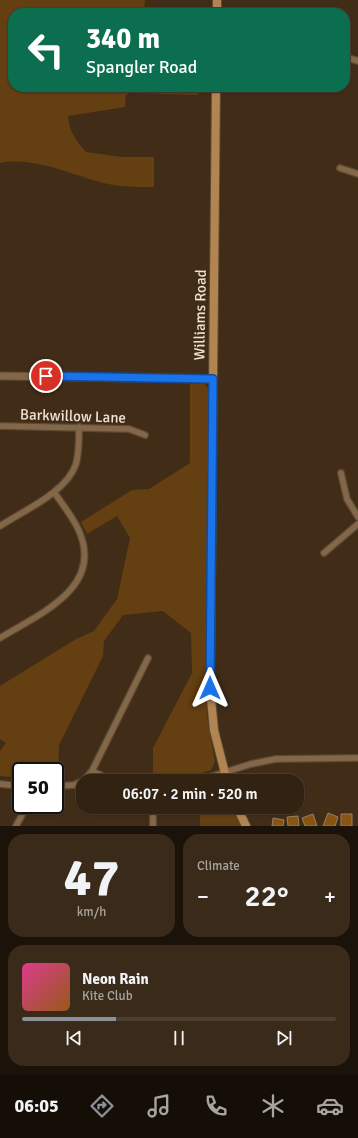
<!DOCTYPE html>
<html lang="en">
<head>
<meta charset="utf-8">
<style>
  :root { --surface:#312211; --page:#392a1a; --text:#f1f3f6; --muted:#a8a49f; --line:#4c3f31; --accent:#8c9099 }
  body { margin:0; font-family:Signika,sans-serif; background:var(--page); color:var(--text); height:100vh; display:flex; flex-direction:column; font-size:15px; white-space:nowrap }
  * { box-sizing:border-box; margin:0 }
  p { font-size:13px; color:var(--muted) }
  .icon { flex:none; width:22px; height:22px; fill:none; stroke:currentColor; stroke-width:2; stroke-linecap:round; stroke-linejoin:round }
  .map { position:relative; height:826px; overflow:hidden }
  .sheet { display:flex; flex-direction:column; gap:8px; padding:8px; background:#1b1309; flex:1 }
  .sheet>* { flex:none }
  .banner { position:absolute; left:8px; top:8px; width:342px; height:84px; border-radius:16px; box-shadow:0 1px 3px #0004,0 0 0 1px var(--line); background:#0b6e4f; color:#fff; overflow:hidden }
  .speed { position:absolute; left:12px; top:762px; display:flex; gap:8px; font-size:20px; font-weight:700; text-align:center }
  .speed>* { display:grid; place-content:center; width:52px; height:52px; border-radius:50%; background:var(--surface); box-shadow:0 1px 3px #0004,0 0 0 1px var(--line); line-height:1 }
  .speed .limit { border:2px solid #111; border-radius:6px; background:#fff; color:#111 }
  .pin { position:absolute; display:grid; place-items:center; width:34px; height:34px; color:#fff; margin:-17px; border:2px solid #fff; border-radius:50%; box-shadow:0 1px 4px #0007 }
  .me { position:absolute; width:44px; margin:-22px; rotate:0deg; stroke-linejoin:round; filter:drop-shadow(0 0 3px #0008) }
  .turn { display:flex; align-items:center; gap:14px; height:84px; padding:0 12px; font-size:18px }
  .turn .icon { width:52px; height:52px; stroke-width:2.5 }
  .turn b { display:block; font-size:28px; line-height:34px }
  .big { font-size:30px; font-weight:600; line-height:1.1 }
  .sheet .tile { flex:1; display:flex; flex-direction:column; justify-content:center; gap:6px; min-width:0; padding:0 14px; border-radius:16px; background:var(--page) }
  .sheet .dial { align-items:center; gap:0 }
  .dial b { font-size:52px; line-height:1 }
  .song { display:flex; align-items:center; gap:12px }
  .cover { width:48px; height:48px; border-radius:6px; background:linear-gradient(135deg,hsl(330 70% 55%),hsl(30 70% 35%)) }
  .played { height:4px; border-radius:2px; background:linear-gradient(90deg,var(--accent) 30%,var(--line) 30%) }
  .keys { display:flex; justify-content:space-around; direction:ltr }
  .heat { display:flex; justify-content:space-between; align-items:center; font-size:22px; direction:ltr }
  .sheet .tiles { flex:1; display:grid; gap:8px; grid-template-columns:1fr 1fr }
  .tile:last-child { grid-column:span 2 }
  .trip { position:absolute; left:76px; top:774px; width:228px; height:40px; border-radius:16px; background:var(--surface); box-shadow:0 1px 3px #0004,0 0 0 1px var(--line); font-weight:600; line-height:40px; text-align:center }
  .dock { display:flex; height:64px; justify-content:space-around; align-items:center; background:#140e07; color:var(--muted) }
  .dock .icon { width:28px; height:28px }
  .dock .on { color:var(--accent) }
  .dock b { font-size:18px; color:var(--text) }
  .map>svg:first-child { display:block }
  .green { fill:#633f11 }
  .building { fill:#851; stroke:#967f67 }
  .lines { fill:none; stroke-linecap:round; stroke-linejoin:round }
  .minor-casing { stroke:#5d4a35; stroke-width:8 }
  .tertiary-casing { stroke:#5d4a35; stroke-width:9 }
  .secondary-casing { stroke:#5d4a35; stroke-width:10 }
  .minor { stroke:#846749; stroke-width:5.5 }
  .tertiary { stroke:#846749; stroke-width:7 }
  .secondary { stroke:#b28452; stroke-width:8 }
  .route-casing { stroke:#114b97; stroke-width:10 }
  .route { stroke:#1a73e8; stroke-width:7 }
  .labels { text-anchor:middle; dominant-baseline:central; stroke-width:4; stroke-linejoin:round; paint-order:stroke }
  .street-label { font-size:15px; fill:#efe2d5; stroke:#412d17 }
</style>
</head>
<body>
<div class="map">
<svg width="358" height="826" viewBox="0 0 358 826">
  <rect width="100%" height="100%" fill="#412d17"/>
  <path class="green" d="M 0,0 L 145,0 L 144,13 L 13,13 L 13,87 L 163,87 L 199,89 L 198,95 L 130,93 L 126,95 L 125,107 L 68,116 C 69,131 76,141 86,152 L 122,157 L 154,157 L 154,187 C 142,187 131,187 120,186 C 80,181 41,155 0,163 Z
    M 190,384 L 205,384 L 210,392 L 206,687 L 207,716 L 215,762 L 211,770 L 177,781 L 153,781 L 153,748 L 192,673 L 191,633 L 163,611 L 123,615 L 104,641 L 103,656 L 59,745 L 58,778 L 55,778 L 55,771 L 21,771 L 21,778 L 0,776 L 0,751 L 6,743 L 0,739 L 0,686 L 76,639 L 94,631 L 117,599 L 130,538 L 117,516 L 87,534 L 81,522 L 132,490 L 149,489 L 190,463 Z
    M 200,807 L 232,807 L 241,826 L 200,826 Z"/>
  <path class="building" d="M 328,813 L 338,817 L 335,826 L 323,826 Z
    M 313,814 L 317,826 L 305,826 L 302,818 Z
    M 341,814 L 352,814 L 352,826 L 341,826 Z
    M 298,816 L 299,826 L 288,826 L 287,817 Z
    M 273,818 L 284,820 L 283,826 L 272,826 Z"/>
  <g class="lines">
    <g class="minor-casing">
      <path id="minor" d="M 345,57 L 358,61
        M 340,168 L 358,174
        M 0,426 L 129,429 L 145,435
        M 341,473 L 347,499 L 358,517
        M 0,526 C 23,511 67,492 76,464 C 79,453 79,439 79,427
        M 324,553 L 358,524
        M 0,638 C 39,614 104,588 79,531 C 73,517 62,504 54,492
        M 92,771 L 113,781
        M 83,781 L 92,771 L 148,658
        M 197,781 L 251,764 L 276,759 L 358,758
        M 0,784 L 21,786
        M 55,786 L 74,785 L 83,781
        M 16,826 L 23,813 L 25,805
        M 153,826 L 153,807"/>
    </g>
    <g class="tertiary-casing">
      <path id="tertiary" d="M 0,376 L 213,379"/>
    </g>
    <g class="secondary-casing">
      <path id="secondary" d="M 217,13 L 217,0
        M 216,87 L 210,688 L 214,730 L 227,781
        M 237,807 L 246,826"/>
    </g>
    <use href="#minor" class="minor"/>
    <use href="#tertiary" class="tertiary"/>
    <use href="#secondary" class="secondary"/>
  </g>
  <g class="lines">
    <g class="route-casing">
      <path id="route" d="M 46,376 L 213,379 L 210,688"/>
    </g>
    <use href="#route" class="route"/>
  </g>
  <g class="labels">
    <g class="street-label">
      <text transform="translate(200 315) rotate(-89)">Williams Road</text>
      <text transform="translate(73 416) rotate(2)">Barkwillow Lane</text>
    </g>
  </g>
</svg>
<div class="speed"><div class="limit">50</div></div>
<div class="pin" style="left:46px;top:376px;background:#d93025"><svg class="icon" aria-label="arrive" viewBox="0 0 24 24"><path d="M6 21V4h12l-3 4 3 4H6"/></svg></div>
<svg class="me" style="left:210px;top:688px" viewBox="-20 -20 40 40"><path d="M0-17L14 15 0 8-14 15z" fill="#1a73e8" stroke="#fff" stroke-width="4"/></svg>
<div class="trip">06:07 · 2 min · 520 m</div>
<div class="banner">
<div class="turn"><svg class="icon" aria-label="left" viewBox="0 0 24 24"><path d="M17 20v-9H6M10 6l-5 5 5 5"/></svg><div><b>340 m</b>Spangler Road</div></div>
</div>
</div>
<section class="sheet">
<div class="tiles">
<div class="tile dial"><b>47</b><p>km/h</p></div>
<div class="tile"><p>Climate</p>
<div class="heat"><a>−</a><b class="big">22°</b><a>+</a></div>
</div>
<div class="tile">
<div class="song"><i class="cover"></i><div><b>Neon Rain</b><p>Kite Club</p></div></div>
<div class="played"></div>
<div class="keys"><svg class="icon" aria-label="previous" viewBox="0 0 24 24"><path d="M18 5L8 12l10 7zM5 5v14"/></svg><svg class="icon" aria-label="pause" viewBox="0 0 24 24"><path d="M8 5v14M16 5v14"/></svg><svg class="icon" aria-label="next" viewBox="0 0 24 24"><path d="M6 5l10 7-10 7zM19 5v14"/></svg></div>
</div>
</div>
</section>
<nav class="dock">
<b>06:05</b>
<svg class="icon on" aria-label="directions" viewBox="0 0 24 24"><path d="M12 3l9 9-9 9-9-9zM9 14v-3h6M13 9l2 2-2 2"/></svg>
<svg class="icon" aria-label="music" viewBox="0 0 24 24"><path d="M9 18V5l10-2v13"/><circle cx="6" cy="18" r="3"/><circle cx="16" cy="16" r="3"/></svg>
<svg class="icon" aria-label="phone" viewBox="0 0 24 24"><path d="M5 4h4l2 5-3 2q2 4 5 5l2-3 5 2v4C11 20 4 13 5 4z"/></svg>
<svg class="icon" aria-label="climate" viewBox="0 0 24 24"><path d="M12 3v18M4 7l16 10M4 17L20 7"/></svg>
<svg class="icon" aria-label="car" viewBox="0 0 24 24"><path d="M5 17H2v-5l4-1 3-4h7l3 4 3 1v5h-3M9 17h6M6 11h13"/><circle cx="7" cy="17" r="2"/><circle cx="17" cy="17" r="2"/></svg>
</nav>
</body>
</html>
